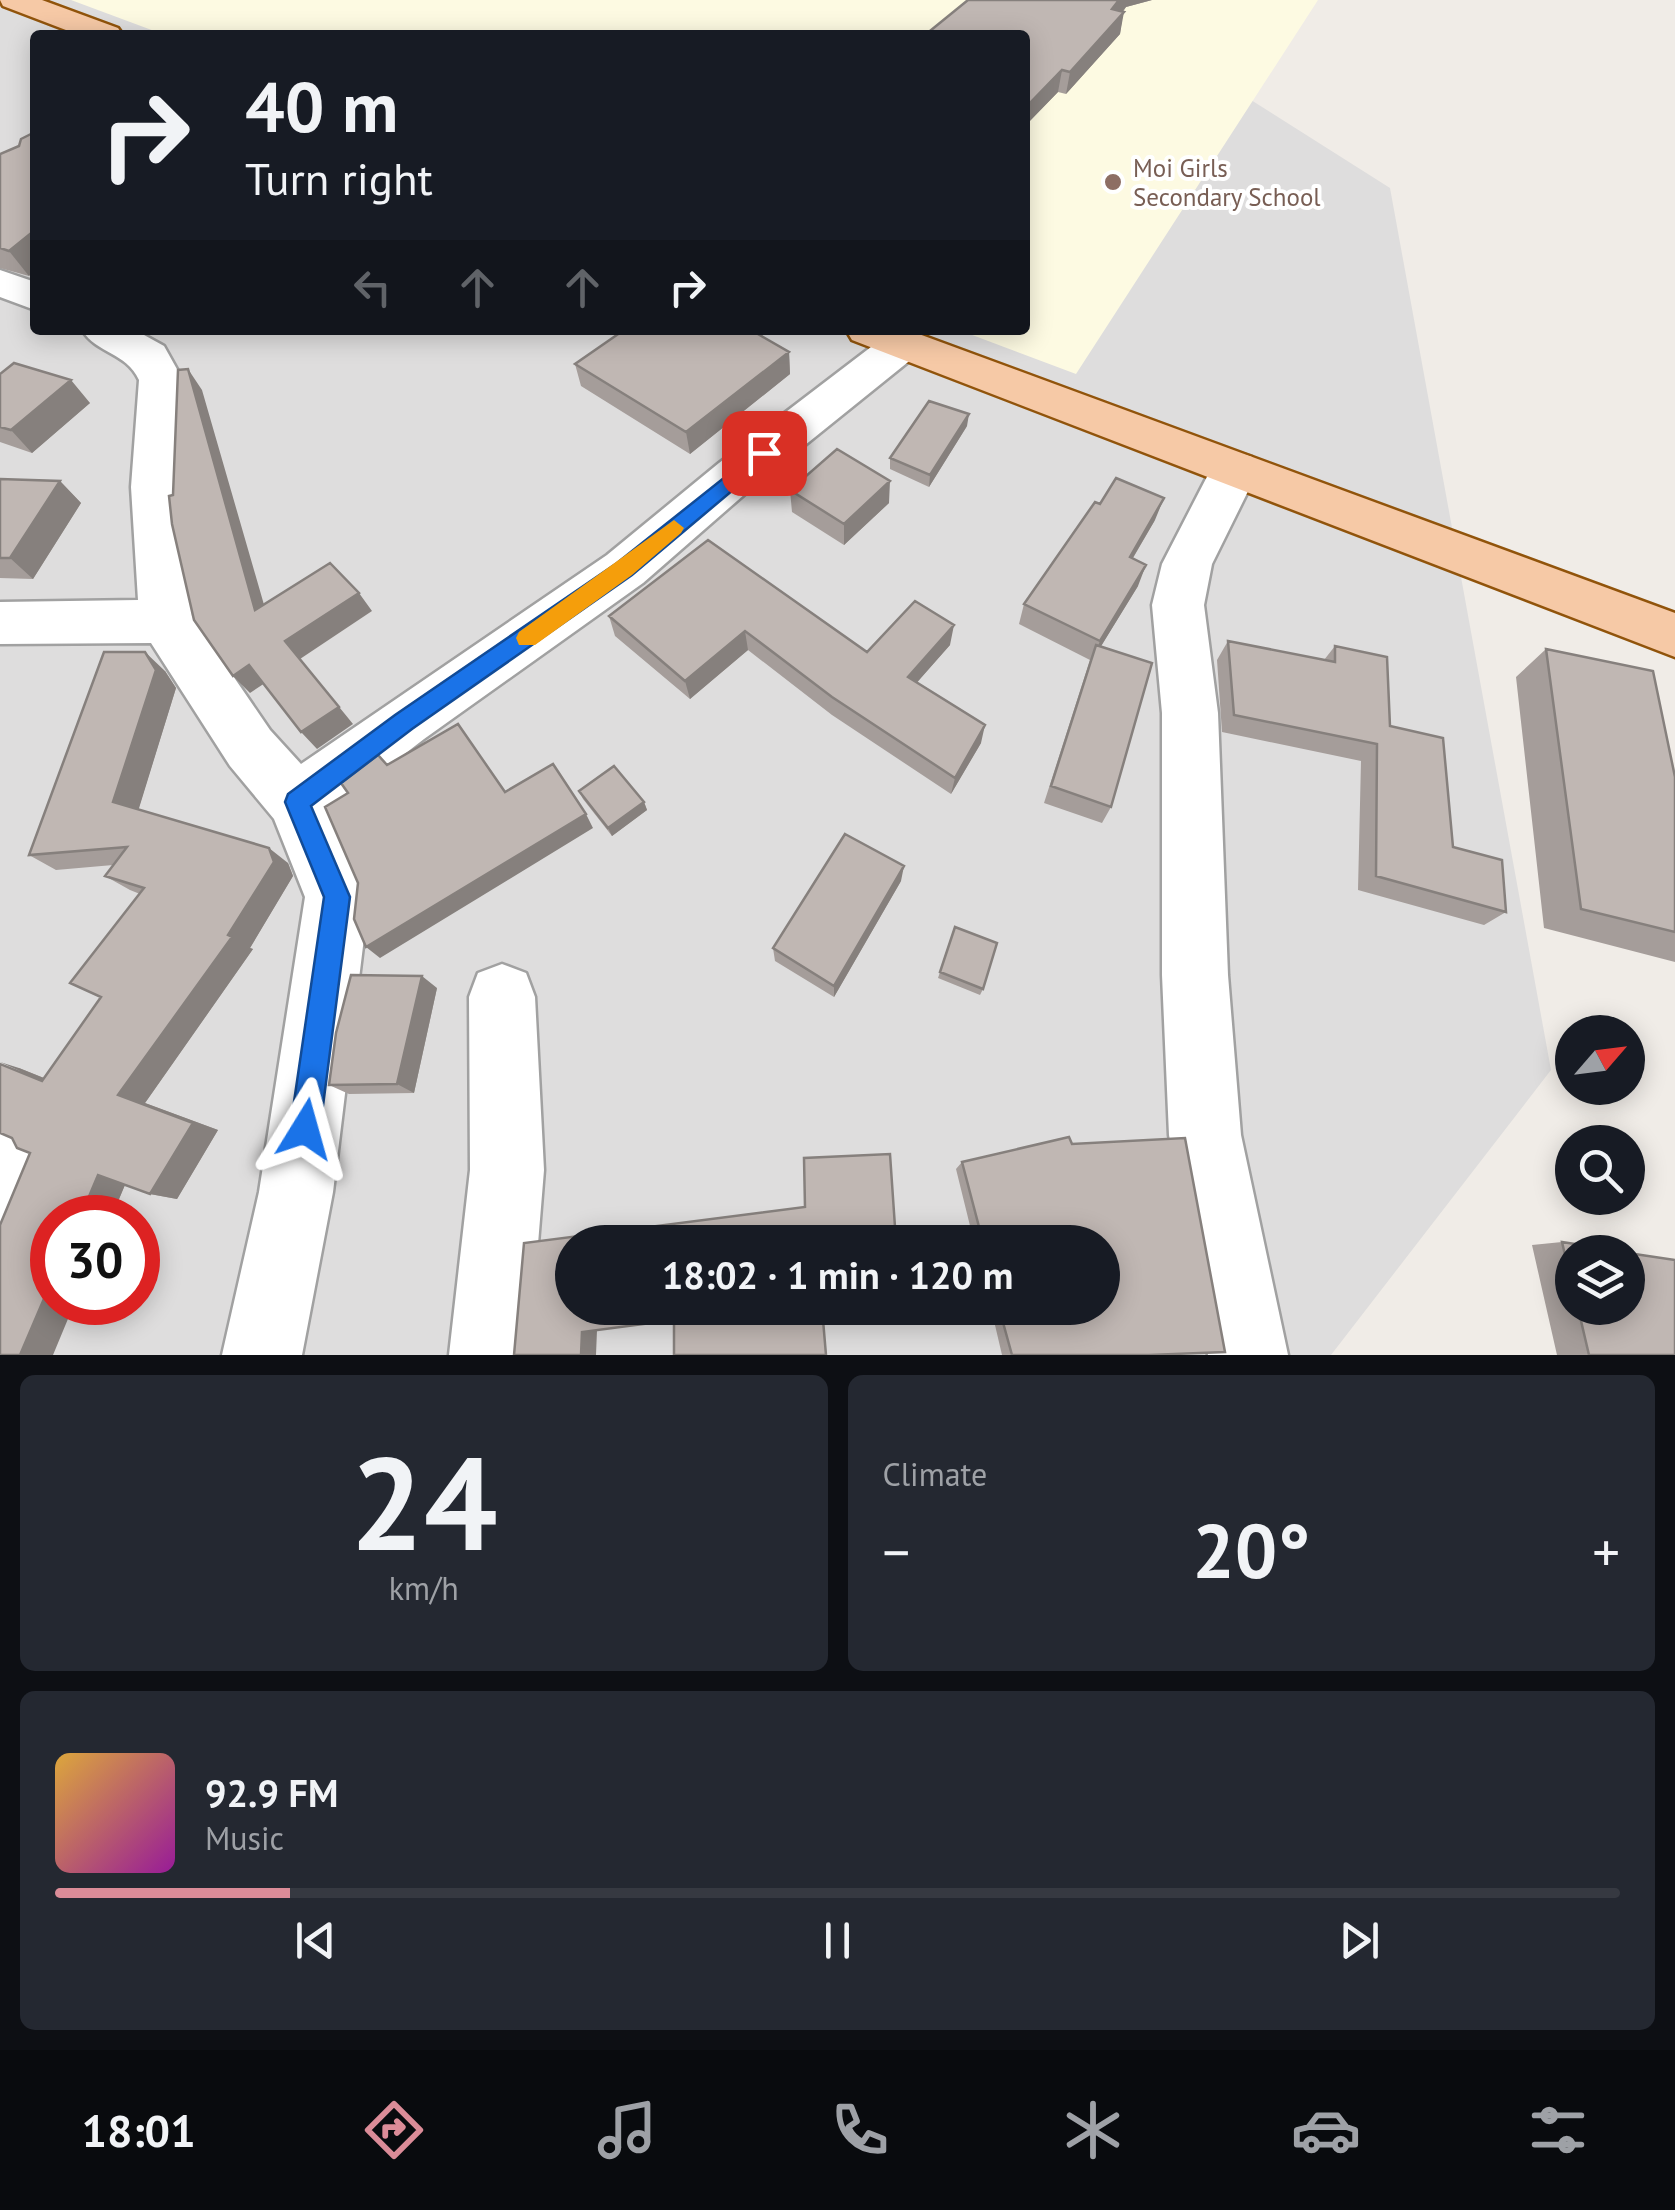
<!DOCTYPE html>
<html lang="en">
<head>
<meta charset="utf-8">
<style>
  :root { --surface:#171b24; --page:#242831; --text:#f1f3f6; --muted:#9ea1a6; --line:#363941; --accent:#db8c98 }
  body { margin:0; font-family:"PT Sans",sans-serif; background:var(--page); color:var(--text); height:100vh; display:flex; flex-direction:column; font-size:38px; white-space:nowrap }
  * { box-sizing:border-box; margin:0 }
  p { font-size:32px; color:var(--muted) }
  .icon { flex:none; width:55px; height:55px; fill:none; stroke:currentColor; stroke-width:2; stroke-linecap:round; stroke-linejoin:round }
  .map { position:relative; height:1355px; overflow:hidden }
  .drawer { display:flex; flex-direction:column; gap:20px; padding:20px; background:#0d0f14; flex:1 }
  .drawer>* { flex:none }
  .banner { position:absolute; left:30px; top:30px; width:1000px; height:305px; border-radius:10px; box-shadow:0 5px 25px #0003; background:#171b24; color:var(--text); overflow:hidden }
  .needle { width:65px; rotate:62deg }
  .controls { position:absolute; left:1555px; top:1015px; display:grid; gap:20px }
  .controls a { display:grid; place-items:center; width:90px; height:90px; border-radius:50%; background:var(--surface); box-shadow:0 5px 25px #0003; font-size:50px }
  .speed { position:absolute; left:30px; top:1195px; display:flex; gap:20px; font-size:50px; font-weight:700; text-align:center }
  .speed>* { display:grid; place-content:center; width:130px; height:130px; border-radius:50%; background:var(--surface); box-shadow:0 5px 25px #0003; line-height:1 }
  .speed .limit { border:15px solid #d22; background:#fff; color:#111 }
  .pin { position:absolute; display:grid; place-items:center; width:85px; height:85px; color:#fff; margin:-42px; border-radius:20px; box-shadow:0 5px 15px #0006 }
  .me { position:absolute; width:110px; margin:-55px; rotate:8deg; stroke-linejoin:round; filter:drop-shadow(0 0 8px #0008) }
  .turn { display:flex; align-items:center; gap:35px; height:210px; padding:0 50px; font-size:45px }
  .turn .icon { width:130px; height:130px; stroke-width:2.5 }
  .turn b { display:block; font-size:70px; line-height:85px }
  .lanes { display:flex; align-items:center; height:95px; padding:0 50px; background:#0003; justify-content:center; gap:50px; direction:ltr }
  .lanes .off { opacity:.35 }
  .big { font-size:75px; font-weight:600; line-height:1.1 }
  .drawer .widget { flex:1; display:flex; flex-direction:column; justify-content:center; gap:15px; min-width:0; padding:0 35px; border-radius:15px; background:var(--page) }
  .drawer .dial { align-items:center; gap:0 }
  .dial b { font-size:130px; line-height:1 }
  .song { display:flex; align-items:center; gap:30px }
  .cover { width:120px; height:120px; border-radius:15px; background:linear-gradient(135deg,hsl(40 70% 55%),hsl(300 70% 35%)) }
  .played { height:10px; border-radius:5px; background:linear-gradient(90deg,var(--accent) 15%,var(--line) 15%) }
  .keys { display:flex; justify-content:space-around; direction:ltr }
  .heat { display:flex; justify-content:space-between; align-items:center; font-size:55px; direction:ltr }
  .drawer .tiles { flex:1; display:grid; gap:20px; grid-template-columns:1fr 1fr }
  .widget:last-child { grid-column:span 2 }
  .trip { position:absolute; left:555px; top:1225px; width:565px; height:100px; border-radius:50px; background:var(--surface); box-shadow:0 5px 25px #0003; font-weight:600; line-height:100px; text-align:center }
  .dock { display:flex; height:160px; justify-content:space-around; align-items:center; background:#090b0e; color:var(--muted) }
  .dock .icon { width:70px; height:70px }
  .dock .selected { color:var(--accent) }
  .dock b { font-size:45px; color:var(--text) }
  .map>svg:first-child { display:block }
  .residential { fill:#dedddd; fill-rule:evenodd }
  .education { fill:#fdfae2 }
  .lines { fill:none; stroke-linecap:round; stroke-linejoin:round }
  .minor-casing { stroke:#a1a1a1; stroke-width:5 }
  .major-casing { stroke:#91540b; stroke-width:5 }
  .minor { fill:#fff; fill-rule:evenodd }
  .major { fill:#f6c9a6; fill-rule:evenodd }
  .wall { fill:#a59d9a }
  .shaded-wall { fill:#86807d }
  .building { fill:#c0b7b3; stroke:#86807d; stroke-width:2.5 }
  .route { fill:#1a73e8; stroke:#114b97; stroke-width:2.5 }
  .slow { fill:#f59e0b }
  .education-dot { fill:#8d6e63; stroke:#fff; stroke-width:4 }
  .labels { text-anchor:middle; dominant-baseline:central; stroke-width:8; stroke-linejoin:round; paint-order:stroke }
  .far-education-label { font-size:25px; fill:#785e54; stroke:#fff; text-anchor:start }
</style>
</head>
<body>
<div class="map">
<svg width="1675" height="1355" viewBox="0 0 1675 1355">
  <rect width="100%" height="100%" fill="#f0ece7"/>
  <path class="residential" d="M 0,0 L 1050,0 L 1153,38 L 1390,188 L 1551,1070 L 1331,1355 L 0,1355 ZM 35,35 L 1025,35 L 1025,330 L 35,330 ZM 52,1218 L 138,1218 L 138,1302 L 52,1302 ZM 572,1242 L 1102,1242 L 1102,1308 L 572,1308 Z"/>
  <path class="education" d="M 71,0 L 1318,0 L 1076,374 L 959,330 L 1025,330 L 1025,35 L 165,35 Z"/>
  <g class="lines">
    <g class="minor-casing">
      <path id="minor" d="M 0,270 L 35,282 L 35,310 L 0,297 Z
        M 82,330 L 135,330 L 164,346 L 183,380 L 179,487 L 192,616 L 270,730 L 301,764 L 607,555 L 719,463 L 888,334 L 903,330 L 918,334 L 924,344 L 918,354 L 753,487 L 643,583 L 424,739 L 331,811 L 369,897 L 333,1192 L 302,1355 L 222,1355 L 259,1192 L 305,897 L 274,819 L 230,766 L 151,643 L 0,644 L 0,602 L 138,600 L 131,487 L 139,380 C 126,352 97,354 82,330 Z
        M 1235,452 L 1252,457 L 1259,469 L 1212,564 L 1204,605 L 1218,713 L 1228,975 L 1241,1135 L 1288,1355 L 1208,1355 L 1169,1135 L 1162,975 L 1162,713 L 1152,605 L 1162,564 L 1211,469 L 1218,457 Z
        M 502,964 L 526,973 L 535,997 L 544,1170 L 529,1355 L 449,1355 L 470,1170 L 469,997 L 478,973 Z
        M 0,1129 L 42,1148 L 53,1174 L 26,1236 L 0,1247 Z"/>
    </g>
    <g class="major-casing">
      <path id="major" d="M 0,0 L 42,0 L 118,28 L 123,35 L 79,35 L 3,6 Z
        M 846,330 L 908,330 L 1675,613 L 1675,657 L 852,340 Z"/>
    </g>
    <use href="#minor" class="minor"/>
    <use href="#major" class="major"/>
  </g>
  <path class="wall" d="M 968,0 L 1152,0 L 1126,7 L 1123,12 L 1120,34 L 1066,94 L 1058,92 L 1025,126 L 1025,35 Z
    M 0,154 L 29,276 L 0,268 Z
    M 789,352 L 790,374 L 690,454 L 581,386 L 575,364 Z
    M 0,374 L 90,403 L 32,453 L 0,442 Z
    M 967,426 L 929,487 L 890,469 L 890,458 Z
    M 0,479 L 60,481 L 81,503 L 33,579 L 0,578 Z
    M 790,490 L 889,503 L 844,545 L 792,512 Z
    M 1155,520 L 1133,558 L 1138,586 L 1101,646 L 1111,807 L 1102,823 L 1044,803 L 1090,660 L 1019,624 L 1024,604 Z
    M 708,540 L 867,652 L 950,645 L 917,682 L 981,743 L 951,794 L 832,715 L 748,650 L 690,699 L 615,636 L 609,616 Z
    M 1228,641 L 1324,660 L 1335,646 L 1390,726 L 1453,847 L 1506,912 L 1484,925 L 1358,890 L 1361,761 L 1222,732 L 1217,660 Z
    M 1546,649 L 1675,777 L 1675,962 L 1544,928 L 1516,677 Z
    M 165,671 L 176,688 L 138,810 L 288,863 L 293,876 L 250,948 L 253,949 L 145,1103 L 218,1130 L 177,1199 L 150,1194 L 125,1185 L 111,1218 L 52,1218 L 30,1153 L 19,1068 L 44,1078 L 101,997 L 140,894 L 130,890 L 105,876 L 113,865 L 56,870 L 29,855 Z
    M 579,791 L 644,802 L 647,810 L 612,836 L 583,799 Z
    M 901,881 L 834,997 L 775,961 L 773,948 Z
    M 955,927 L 983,989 L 980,995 L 938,978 Z
    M 437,988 L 414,1093 L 349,1094 L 329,1085 Z
    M 1069,1137 L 1072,1144 L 1185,1138 L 1225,1352 L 1149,1355 L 1002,1355 L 991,1308 L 1102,1308 L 1102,1242 L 974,1242 L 956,1169 L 962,1162 Z
    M 895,1227 L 892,1231 L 817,1236 L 818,1242 L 524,1243 Z
    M 1562,1242 L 1572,1252 L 1572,1308 L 1628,1308 L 1675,1355 L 1557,1355 L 1532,1245 Z"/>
  <path class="shaded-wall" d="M 1119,0 L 1152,0 L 1126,7 L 1107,30 L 1112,9 Z
    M 1124,12 L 1120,34 L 1066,94 L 1070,72 Z
    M 1062,70 L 1058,92 L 1025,126 L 1025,108 Z
    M 35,230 L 35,271 L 29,276 L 9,251 Z
    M 789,352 L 790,374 L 690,454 L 686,432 Z
    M 188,369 L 202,390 L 271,629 L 255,610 Z
    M 71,380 L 90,403 L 32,453 L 11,430 Z
    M 969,414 L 967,426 L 929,487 L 930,475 Z
    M 60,481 L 81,503 L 33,579 L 10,558 Z
    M 890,481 L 889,503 L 844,545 L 844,524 Z
    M 1164,498 L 1155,520 L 1121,578 L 1130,557 Z
    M 1146,565 L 1138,586 L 1092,661 L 1100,641 Z
    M 359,593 L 372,611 L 300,659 L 353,724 L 317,749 L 301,732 L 285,641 Z
    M 954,625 L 950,645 L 906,695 L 908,677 Z
    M 745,631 L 748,650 L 690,699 L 685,681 Z
    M 145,652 L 165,671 L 176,688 L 136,818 L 113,802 Z
    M 249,665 L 265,683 L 250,693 L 233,676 Z
    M 985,725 L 981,743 L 951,794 L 955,778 Z
    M 644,802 L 647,810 L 612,836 L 608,828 Z
    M 586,814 L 593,828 L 380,958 L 366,947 Z
    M 269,848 L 288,863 L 293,876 L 250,948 L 253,949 L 145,1103 L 218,1130 L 177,1199 L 150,1194 L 118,1095 L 228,935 Z
    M 904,866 L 901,881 L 834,997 L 834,986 Z
    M 422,976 L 437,988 L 414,1093 L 397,1084 Z
    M 0,1062 L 19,1068 L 71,1089 L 42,1081 Z
    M 98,1175 L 127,1180 L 111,1218 L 80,1218 Z
    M 52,1280 L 52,1302 L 75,1302 L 53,1355 L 20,1355 Z
    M 597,1330 L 596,1355 L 581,1355 L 582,1332 Z"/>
  <path class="building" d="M 968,0 L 1119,0 L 1112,9 L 1124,12 L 1070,72 L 1062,70 L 1025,108 L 1025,35 L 925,35 Z
    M 35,132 L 35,230 L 9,251 L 0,248 L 0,154 L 19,146 L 21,139 Z
    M 624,330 L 751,330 L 789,352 L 686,432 L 575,364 Z
    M 14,363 L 71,380 L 11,430 L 0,427 L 0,374 Z
    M 188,369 L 255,610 L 330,563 L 359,593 L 285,641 L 339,707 L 301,732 L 249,665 L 233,676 L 194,620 L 172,524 L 169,496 L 173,495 L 178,370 Z
    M 929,401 L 969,414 L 930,475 L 890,458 Z
    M 837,449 L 890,481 L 844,524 L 790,490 Z
    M 1116,478 L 1164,498 L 1130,557 L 1146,565 L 1100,641 L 1024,604 L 1095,502 L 1100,504 Z
    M 0,479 L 60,481 L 10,558 L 0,558 Z
    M 708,540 L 867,652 L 915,601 L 954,625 L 908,677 L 985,725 L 955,778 L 832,697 L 745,631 L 685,681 L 609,616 Z
    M 1228,641 L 1335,662 L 1335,646 L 1387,657 L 1390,726 L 1443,738 L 1453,847 L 1502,860 L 1506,912 L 1376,876 L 1377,744 L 1234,715 Z
    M 1096,645 L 1152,663 L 1111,807 L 1051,786 Z
    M 1546,649 L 1653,671 L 1675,777 L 1675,932 L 1581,909 Z
    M 104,652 L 145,652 L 156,670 L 113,802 L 269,848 L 274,862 L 228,935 L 232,937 L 118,1095 L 193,1123 L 150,1194 L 98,1175 L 80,1218 L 52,1218 L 52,1280 L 20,1355 L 0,1355 L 0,1225 L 30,1153 L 17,1148 L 12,1138 L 0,1133 L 0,1064 L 42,1081 L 101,997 L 70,983 L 144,888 L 105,876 L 127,847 L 29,855 Z
    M 458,724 L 505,792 L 553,764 L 586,814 L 366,947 L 354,919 L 358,883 L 325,807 L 348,793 L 341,783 L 378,755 L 387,765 Z
    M 614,766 L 644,802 L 608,828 L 579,791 Z
    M 845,834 L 904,866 L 834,986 L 773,948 Z
    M 955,927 L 997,943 L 983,989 L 940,972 Z
    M 351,975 L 422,976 L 397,1084 L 329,1085 L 336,1033 Z
    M 1069,1137 L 1072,1144 L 1185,1138 L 1225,1352 L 1149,1355 L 1012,1355 L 999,1308 L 1102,1308 L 1102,1242 L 983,1242 L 962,1162 Z
    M 890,1154 L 895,1227 L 816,1232 L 817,1242 L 572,1242 L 572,1308 L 822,1308 L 826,1355 L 674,1355 L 674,1320 L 582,1332 L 581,1355 L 514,1355 L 524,1243 L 805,1207 L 804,1158 Z
    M 1562,1242 L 1627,1252 L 1572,1252 L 1572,1285 Z
    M 1628,1253 L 1675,1260 L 1675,1355 L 1589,1355 L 1578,1308 L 1628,1308 Z"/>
  <path class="route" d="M 764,446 L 773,453 L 771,458 L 632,575 L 412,729 L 311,806 L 350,897 L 320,1129 L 315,1140 L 305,1144 L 295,1140 L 290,1129 L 324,897 L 285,802 L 288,794 L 395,715 L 617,563 Z"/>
  <path class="slow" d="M 674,520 L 684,528 L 681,533 L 632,575 L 535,645 L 519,645 L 516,638 L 519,632 Z"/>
  <circle class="education-dot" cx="1113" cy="182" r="10"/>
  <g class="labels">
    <g class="far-education-label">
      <text x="1133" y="168">Moi Girls<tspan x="1133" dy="29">Secondary School</tspan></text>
    </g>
  </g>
</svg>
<div class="controls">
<a><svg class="needle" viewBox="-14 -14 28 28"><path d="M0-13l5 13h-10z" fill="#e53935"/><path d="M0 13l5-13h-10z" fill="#9ea1a6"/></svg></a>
<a><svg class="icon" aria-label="search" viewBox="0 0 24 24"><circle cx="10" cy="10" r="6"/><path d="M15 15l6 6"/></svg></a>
<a><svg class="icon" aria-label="layers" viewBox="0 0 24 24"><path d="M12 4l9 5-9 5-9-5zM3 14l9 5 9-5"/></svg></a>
</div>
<div class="speed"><div class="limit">30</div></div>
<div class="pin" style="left:764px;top:453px;background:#d93025"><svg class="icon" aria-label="arrive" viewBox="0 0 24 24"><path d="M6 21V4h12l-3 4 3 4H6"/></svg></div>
<svg class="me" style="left:305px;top:1129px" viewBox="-20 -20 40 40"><path d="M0-17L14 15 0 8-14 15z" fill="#1a73e8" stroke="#fff" stroke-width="4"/></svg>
<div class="trip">18:02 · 1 min · 120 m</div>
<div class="banner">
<div class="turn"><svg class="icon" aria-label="right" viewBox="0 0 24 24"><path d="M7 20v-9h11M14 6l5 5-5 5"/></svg><div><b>40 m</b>Turn right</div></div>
<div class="lanes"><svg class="icon off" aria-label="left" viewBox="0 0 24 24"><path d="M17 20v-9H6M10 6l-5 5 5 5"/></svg><svg class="icon off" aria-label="ahead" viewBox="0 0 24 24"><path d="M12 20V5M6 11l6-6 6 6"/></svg><svg class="icon off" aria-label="ahead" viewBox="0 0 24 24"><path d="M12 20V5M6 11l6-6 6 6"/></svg><svg class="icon" aria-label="right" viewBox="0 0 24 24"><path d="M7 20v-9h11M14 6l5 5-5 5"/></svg></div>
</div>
</div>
<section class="drawer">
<div class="tiles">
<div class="widget dial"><b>24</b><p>km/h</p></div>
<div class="widget"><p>Climate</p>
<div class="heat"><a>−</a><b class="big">20°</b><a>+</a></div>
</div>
<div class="widget">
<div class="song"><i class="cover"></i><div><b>92.9 FM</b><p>Music</p></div></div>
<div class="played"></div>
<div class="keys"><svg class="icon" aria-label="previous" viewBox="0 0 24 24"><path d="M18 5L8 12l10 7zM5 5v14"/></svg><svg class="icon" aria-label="pause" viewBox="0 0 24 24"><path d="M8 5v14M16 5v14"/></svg><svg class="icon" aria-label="next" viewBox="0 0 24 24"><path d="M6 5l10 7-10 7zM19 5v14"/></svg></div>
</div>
</div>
</section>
<nav class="dock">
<b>18:01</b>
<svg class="icon selected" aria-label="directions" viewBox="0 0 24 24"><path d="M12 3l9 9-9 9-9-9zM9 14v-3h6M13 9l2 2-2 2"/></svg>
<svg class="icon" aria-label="music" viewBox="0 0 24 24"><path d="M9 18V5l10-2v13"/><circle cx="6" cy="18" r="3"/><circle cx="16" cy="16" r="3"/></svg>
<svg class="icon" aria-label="phone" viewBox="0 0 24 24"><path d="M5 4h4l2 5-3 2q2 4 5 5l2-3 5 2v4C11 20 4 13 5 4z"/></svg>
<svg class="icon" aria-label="climate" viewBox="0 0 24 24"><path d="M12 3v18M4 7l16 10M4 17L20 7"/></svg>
<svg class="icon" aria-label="car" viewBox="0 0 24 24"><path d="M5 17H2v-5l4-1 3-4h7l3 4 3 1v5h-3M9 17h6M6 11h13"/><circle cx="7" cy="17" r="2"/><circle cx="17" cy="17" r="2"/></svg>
<svg class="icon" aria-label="filters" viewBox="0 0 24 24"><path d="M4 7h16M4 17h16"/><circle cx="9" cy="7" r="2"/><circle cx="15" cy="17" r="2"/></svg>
</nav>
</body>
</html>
